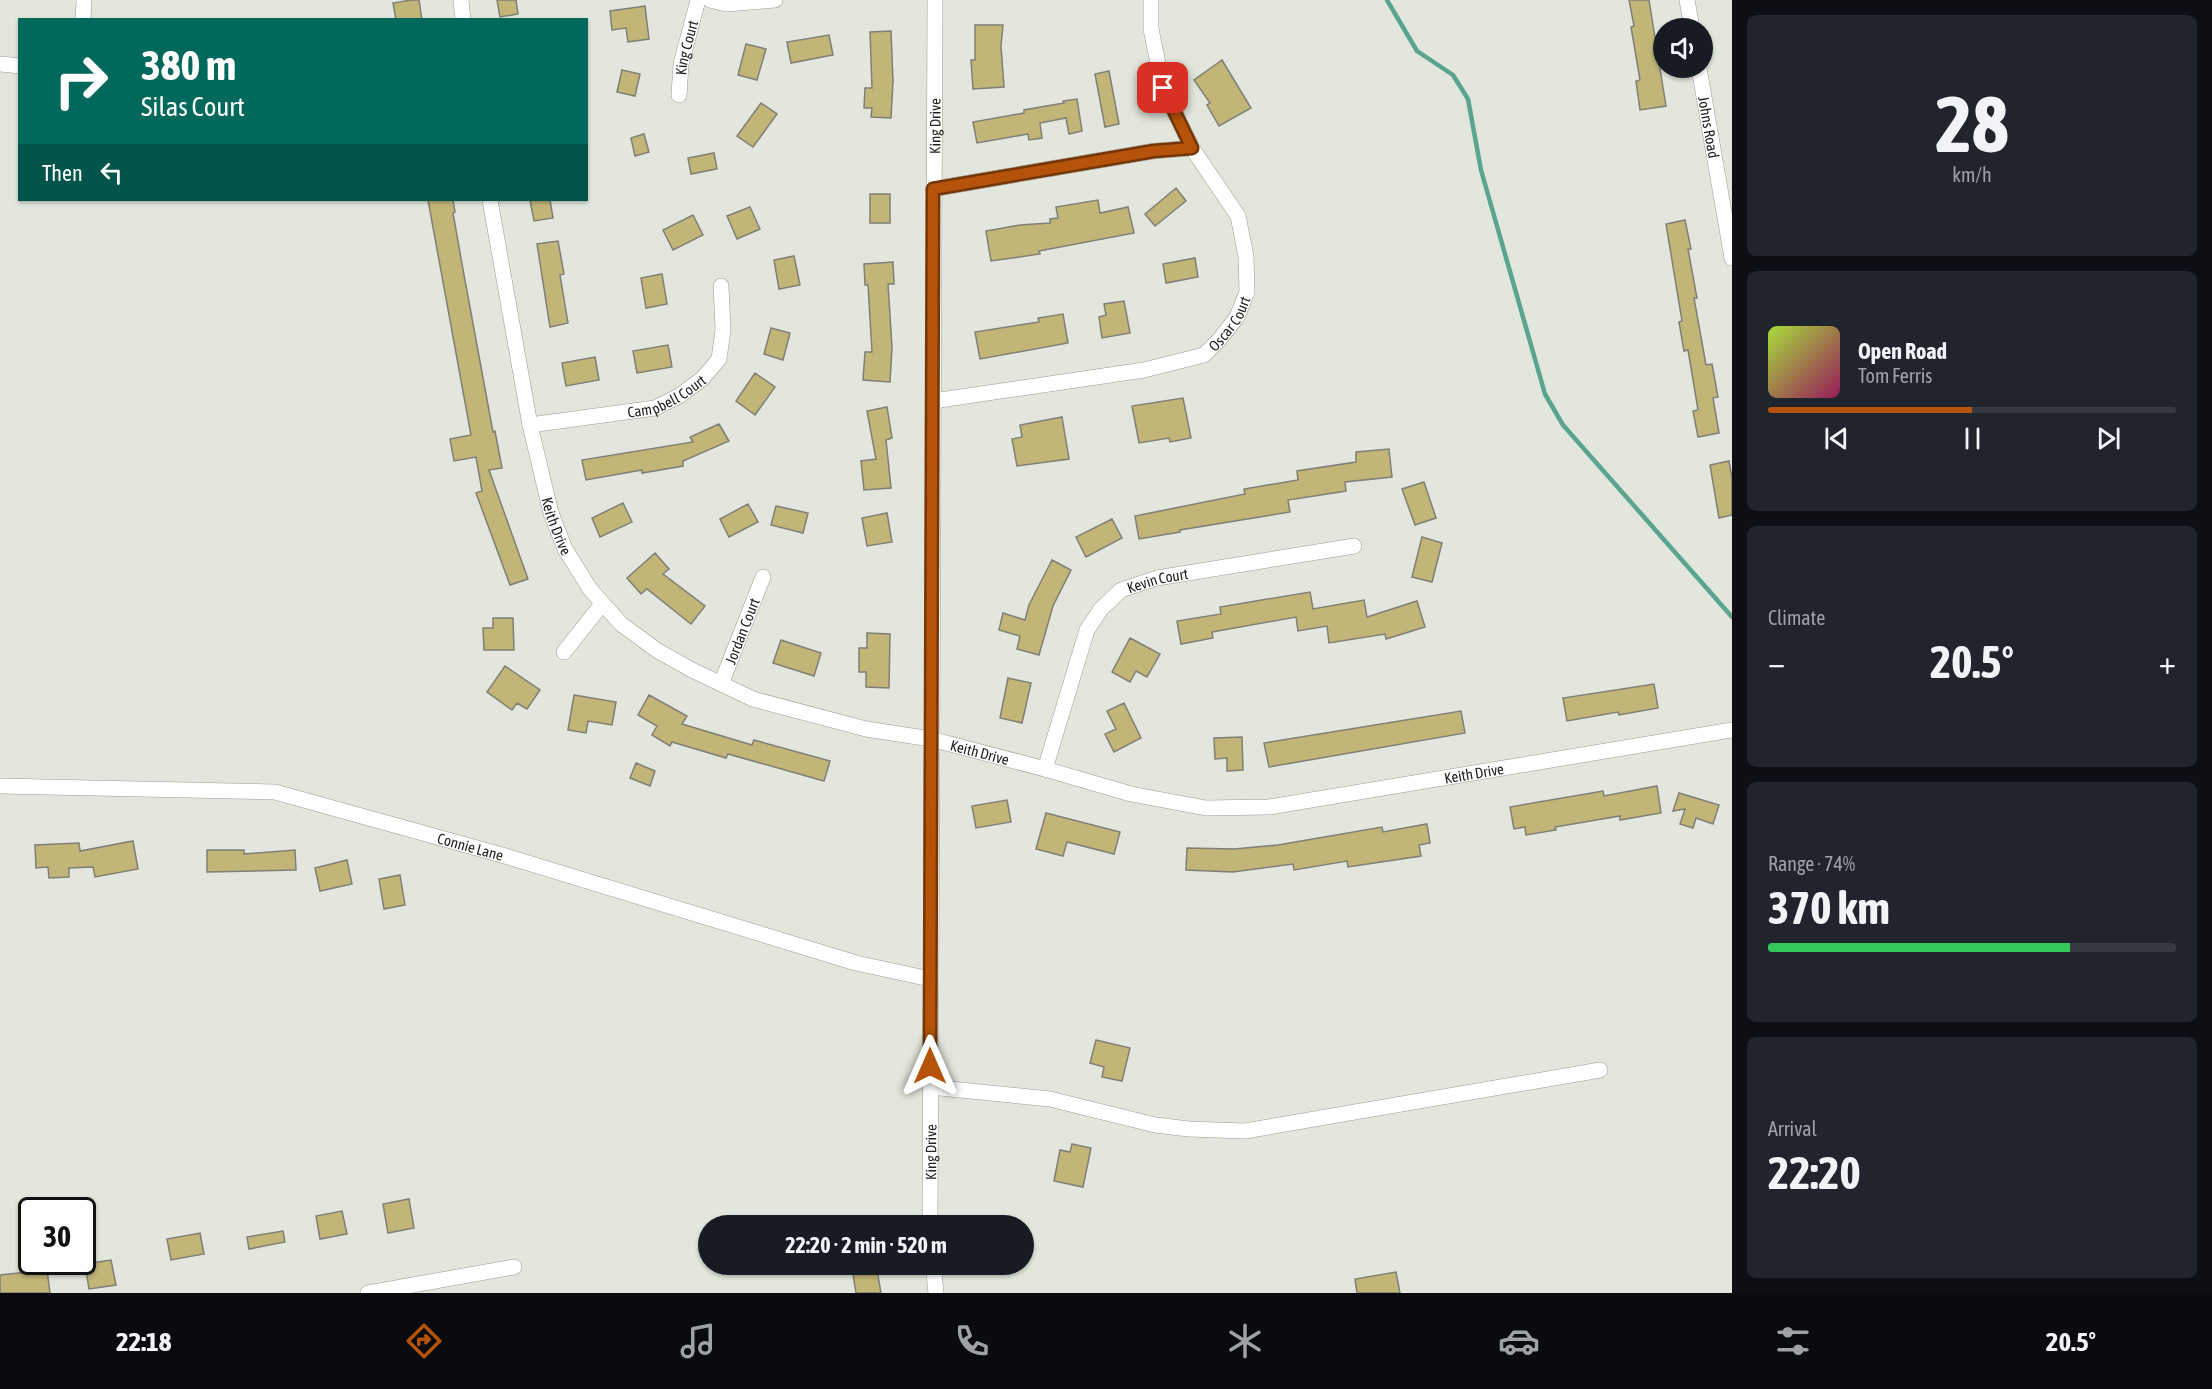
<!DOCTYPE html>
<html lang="en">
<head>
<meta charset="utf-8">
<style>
  :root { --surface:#171b24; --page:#20242c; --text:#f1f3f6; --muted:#9ea1a6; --line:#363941; --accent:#b45309 }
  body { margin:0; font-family:"Asap Condensed",sans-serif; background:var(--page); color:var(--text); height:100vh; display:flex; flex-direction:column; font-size:22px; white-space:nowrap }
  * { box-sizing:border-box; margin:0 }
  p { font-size:20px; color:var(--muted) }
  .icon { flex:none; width:33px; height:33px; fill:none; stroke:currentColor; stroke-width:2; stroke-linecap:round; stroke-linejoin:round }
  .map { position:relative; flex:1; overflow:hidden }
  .side { display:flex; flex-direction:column; gap:15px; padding:15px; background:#0d0f14; width:480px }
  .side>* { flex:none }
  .banner { position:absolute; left:18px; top:18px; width:570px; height:183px; border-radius:0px; box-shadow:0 2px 4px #0004; background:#00695c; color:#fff; overflow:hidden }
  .fabs { position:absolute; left:1653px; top:18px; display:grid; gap:12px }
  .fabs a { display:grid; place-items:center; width:60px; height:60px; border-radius:50%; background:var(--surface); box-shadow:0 2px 4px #0004; font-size:30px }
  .speed { position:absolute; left:18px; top:1197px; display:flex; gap:12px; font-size:30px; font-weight:700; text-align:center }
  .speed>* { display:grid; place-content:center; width:78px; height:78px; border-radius:50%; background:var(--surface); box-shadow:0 2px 4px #0004; line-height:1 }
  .speed .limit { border:3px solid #111; border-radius:9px; background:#fff; color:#111 }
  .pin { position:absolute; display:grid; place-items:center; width:51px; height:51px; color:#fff; margin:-26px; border-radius:12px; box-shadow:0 3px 9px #0006 }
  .me { position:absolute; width:66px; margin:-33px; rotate:0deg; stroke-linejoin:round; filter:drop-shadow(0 0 4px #0008) }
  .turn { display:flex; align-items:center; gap:21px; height:126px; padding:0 24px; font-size:27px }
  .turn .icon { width:78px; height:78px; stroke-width:2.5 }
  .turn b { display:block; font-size:42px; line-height:51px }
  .then { display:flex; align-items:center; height:57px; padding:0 24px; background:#0003; gap:12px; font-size:22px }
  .big { font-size:45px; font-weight:700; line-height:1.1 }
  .side .tile { flex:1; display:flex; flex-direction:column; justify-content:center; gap:9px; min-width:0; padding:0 21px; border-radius:9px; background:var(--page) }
  .side .dial { align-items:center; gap:0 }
  .dial b { font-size:78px; line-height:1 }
  .song { display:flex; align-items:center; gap:18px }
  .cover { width:72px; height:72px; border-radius:9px; background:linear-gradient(135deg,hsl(80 70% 55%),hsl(330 70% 35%)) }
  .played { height:6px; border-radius:3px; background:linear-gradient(90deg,var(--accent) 50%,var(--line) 50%) }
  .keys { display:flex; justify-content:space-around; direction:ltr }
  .heat { display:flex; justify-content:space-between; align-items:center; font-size:33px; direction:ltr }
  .charge { height:9px; border-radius:4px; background:linear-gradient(90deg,#34c759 74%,var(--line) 0) }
  .trip { position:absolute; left:698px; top:1215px; width:336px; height:60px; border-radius:30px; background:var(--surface); box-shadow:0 2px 4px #0004; font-weight:700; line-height:60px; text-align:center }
  .tab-bar { display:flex; height:96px; justify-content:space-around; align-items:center; background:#090b0e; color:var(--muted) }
  .tab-bar .icon { width:42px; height:42px }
  .tab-bar .current { color:var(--accent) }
  .tab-bar b { font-size:27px; color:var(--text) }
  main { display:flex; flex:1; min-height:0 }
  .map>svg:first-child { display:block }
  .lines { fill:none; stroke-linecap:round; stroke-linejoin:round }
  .stream { stroke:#5ba58e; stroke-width:4.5 }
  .building { fill:#c1b577; stroke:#817f76; stroke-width:1.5 }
  .minor-casing { stroke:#9a9d94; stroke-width:16 }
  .minor { stroke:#fff; stroke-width:15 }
  .route-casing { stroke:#753606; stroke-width:15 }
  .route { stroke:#b45309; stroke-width:10 }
  .labels { text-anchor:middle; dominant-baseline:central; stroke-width:5; stroke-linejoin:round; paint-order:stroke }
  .street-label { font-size:15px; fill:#222320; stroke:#f0f3e9 }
</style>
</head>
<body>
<main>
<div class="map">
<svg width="1732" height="1293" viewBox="0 0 1732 1293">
  <rect width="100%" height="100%" fill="#e2e6dc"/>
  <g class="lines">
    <path class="stream" d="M 1387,0 L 1417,51 L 1453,75 L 1468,99 L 1481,170 L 1545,394 L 1563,425 L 1732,617"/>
  </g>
  <path class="building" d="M 411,0 L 419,0 L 422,20 L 396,20 L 393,3 Z
    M 497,0 L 516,0 L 518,14 L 500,17 Z
    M 1629,0 L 1649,0 L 1666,106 L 1640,110 L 1636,81 L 1640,80 L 1631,27 L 1634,26 Z
    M 645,6 L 649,39 L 628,42 L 626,28 L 612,30 L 610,11 Z
    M 975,25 L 1003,25 L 1001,46 L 1004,87 L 973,89 L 971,60 L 975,60 Z
    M 891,31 L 893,81 L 891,118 L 871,117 L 872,108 L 864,108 L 865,88 L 872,88 L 870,32 Z
    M 829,35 L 833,55 L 791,63 L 787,42 Z
    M 746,44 L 766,49 L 757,80 L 738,75 Z
    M 1222,60 L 1251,108 L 1219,126 L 1207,105 L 1210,103 L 1194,80 Z
    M 622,70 L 640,74 L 635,96 L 617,92 Z
    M 1109,71 L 1119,124 L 1105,127 L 1095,74 Z
    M 1077,99 L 1082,131 L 1069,134 L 1066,118 L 1040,123 L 1042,138 L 1029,140 L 1028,134 L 977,143 L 973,122 L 1024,113 L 1024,110 L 1064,103 L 1063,101 Z
    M 761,103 L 777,114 L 753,147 L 737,136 Z
    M 644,134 L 649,152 L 635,156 L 631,138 Z
    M 714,153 L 717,169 L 691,174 L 688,158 Z
    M 1176,188 L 1186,201 L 1155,226 L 1145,214 Z
    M 870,194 L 890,194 L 890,223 L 870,223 Z
    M 428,200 L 453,200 L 455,212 L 453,213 L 462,264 L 493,432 L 495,431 L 502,468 L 489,470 L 528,579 L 510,585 L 476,493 L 482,491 L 476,457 L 454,461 L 450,439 L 471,435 Z
    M 530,200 L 550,200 L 553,218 L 534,221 Z
    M 1098,200 L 1100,213 L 1128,207 L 1134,233 L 1039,251 L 1040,254 L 991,261 L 986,231 L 1020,225 L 1050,223 L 1050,219 L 1058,218 L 1056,207 Z
    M 750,207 L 760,229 L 737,239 L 727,216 Z
    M 693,215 L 703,235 L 673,250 L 663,230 Z
    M 1685,220 L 1691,249 L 1688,249 L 1697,298 L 1694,298 L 1706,365 L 1712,364 L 1718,397 L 1713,398 L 1719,433 L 1698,437 L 1693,411 L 1698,410 L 1688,350 L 1684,351 L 1679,322 L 1682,321 L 1666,224 Z
    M 558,241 L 564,274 L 560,275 L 568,323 L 550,327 L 537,244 Z
    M 794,256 L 800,285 L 779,289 L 774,260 Z
    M 1195,258 L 1198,277 L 1166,283 L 1163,264 Z
    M 893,262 L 894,284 L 888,284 L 892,347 L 890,382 L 863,380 L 865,352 L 872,352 L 868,285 L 865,285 L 864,264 Z
    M 662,274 L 667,304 L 646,308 L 641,278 Z
    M 1124,301 L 1130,333 L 1102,338 L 1099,317 L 1106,315 L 1104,304 Z
    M 1063,314 L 1068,343 L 980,359 L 975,332 L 1039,322 L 1038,318 Z
    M 771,328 L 790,333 L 783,360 L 764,354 Z
    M 668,345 L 672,367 L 637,373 L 633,351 Z
    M 595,357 L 599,380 L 566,386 L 562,363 Z
    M 755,373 L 775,387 L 755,415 L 736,401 Z
    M 1183,398 L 1191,438 L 1170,442 L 1169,438 L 1139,443 L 1132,406 Z
    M 887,407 L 892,438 L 886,440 L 891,488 L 864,490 L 861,461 L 876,459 L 867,411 Z
    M 1062,417 L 1069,459 L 1017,466 L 1012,439 L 1022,437 L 1020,425 Z
    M 719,424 L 729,441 L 683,461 L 683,466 L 642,473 L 642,470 L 586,480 L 582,460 L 693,442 L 690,437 Z
    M 1389,449 L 1392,477 L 1345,482 L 1346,491 L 1288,500 L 1290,512 L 1180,530 L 1180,532 L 1139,539 L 1135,516 L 1245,494 L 1244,489 L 1298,480 L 1297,471 L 1356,462 L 1356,452 Z
    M 1729,461 L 1732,478 L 1732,515 L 1719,518 L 1710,465 Z
    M 1424,482 L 1436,518 L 1415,525 L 1402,489 Z
    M 623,503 L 632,522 L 600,537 L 592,518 Z
    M 748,504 L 758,522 L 729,537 L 720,519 Z
    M 776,506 L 808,513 L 803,533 L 771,525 Z
    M 887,513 L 892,542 L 867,546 L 862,518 Z
    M 1112,519 L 1122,538 L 1086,557 L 1076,537 Z
    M 1422,537 L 1442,543 L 1432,582 L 1412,577 Z
    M 655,553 L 669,569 L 663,574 L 705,606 L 691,624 L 647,589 L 641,594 L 627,578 Z
    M 1052,560 L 1071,570 L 1053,606 L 1039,655 L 1017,649 L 1020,636 L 999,630 L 1003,613 L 1025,620 L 1029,605 Z
    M 1310,592 L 1313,609 L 1364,600 L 1367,617 L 1417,601 L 1425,627 L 1386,639 L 1385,634 L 1329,643 L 1327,626 L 1298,631 L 1296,617 L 1212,632 L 1213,638 L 1181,644 L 1177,621 L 1221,614 L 1220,607 Z
    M 493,618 L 513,618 L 514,650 L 484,650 L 483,628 L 493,628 Z
    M 867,633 L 890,634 L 889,688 L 866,687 L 866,672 L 859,672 L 859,648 L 867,648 Z
    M 1130,638 L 1160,654 L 1147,677 L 1136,671 L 1130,682 L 1112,672 Z
    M 781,640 L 821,653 L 814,676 L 773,663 Z
    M 505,666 L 540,690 L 527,709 L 517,703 L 512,710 L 487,692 Z
    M 1008,678 L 1031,683 L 1022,723 L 1000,718 Z
    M 1654,684 L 1658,708 L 1619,715 L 1618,712 L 1567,721 L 1563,698 Z
    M 574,695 L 616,702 L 612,725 L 588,721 L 586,733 L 568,730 Z
    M 649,695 L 687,716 L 682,724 L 752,745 L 754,740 L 830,761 L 824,781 L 728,754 L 726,758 L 672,742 L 670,746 L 652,735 L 657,726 L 638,715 Z
    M 1124,703 L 1141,738 L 1114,752 L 1105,734 L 1116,729 L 1107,711 Z
    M 1461,711 L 1465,733 L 1269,767 L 1264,743 Z
    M 1242,737 L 1243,770 L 1227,771 L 1227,758 L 1215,759 L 1214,738 Z
    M 636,763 L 655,771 L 650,786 L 630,778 Z
    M 1657,786 L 1661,813 L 1620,820 L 1620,816 L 1555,827 L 1556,830 L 1526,835 L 1525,827 L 1514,829 L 1510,807 L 1603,791 L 1604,796 Z
    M 1679,793 L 1719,805 L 1713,824 L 1696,818 L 1693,828 L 1680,824 L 1685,809 L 1673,811 Z
    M 1007,800 L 1011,822 L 976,828 L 972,806 Z
    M 1046,813 L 1120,832 L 1114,854 L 1067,842 L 1063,856 L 1036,849 Z
    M 1427,824 L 1430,843 L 1419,845 L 1421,856 L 1348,867 L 1347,861 L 1294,870 L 1293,864 L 1233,872 L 1186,870 L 1187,848 L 1234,849 L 1278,845 L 1382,827 L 1383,832 Z
    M 133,841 L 138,869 L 95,877 L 93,867 L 69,868 L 69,877 L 49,878 L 48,867 L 36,868 L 35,845 L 79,843 L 80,851 Z
    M 207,850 L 244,850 L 244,854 L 295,850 L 296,870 L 207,872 Z
    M 347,860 L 352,884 L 320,891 L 315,868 Z
    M 400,875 L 405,905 L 384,909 L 379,879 Z
    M 1096,1040 L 1130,1048 L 1122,1081 L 1102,1077 L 1104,1067 L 1090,1063 Z
    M 1072,1144 L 1091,1148 L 1083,1187 L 1054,1181 L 1060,1150 L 1070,1152 Z
    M 409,1199 L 414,1228 L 388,1233 L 383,1204 Z
    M 342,1211 L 347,1234 L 320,1239 L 316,1216 Z
    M 283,1231 L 285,1242 L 249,1249 L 247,1237 Z
    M 200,1233 L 204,1254 L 171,1260 L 167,1239 Z
    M 111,1260 L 116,1285 L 89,1289 L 85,1264 Z
    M 876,1264 L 881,1293 L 856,1293 L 852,1268 Z
    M 47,1270 L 50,1293 L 0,1293 L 0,1275 Z
    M 1396,1272 L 1400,1293 L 1357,1293 L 1355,1279 Z"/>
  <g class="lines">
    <g class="minor-casing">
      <g id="minor">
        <path d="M 461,0 L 463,20"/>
        <path d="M 710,0 L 726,4 L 775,0"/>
        <path d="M 1687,0 L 1692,28"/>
        <path d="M 83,20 L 84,0"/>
        <path d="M 0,64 L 20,66"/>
        <path id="s1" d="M 1699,68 L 1732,258"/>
        <path id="s2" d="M 679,95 L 681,64 L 698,0"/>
        <path d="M 933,189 L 1154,151 L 1192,148"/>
        <path id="s3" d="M 490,200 L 530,425 L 551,513 L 565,549 L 590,589 L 621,624 L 658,651 L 692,670 L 753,699 L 866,729 L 931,739 L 1045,769 L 1131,794 L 1206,808 L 1269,807 L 1732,730"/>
        <path id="s4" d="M 933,401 L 1144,370 L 1204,355 L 1219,340 L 1237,317 L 1247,292 L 1246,256 L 1238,216 L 1192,148 L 1163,88 L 1151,29 L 1151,0"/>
        <path id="s5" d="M 530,425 L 655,408 L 679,396 L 702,379 L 719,359 L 723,330 L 721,286"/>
        <path d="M 564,652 L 602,604"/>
        <path id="s6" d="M 721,684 L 763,577"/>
        <path id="s7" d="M 1045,769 L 1087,630 L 1101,609 L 1121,590 L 1157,578 L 1354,546"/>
        <path id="s8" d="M 0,786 L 275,792 L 502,855 L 856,963 L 930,979"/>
        <path d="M 930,1087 L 1050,1099 L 1155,1125 L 1189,1129 L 1245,1131 L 1600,1070"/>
        <path id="s9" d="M 930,1226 L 935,0"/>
        <path d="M 933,1264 L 936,1293"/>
        <path d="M 368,1293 L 514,1267"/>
      </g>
    </g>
    <use href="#minor" class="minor"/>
  </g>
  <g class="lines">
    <g class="route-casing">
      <path id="route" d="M 930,1066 L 933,189 L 1154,151 L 1192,148 L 1163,88"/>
    </g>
    <use href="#route" class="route"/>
  </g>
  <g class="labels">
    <g class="street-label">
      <text stroke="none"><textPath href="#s2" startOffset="48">King Court</textPath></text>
      <text stroke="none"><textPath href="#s9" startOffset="1100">King Drive</textPath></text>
      <text stroke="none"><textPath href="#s1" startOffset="60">Johns Road</textPath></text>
      <text stroke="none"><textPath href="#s4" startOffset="316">Oscar Court</textPath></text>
      <text stroke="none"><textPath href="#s5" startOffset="141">Campbell Court</textPath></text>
      <text stroke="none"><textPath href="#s3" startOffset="333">Keith Drive</textPath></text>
      <text stroke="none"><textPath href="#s7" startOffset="236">Kevin Court</textPath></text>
      <text stroke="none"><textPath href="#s6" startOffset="57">Jordan Court</textPath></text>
      <text stroke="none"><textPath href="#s3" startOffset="837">Keith Drive</textPath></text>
      <text stroke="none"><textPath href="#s3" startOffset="1341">Keith Drive</textPath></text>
      <text stroke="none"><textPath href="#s8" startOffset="478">Connie Lane</textPath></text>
      <text stroke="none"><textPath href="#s9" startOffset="74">King Drive</textPath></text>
    </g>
  </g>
</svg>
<div class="fabs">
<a><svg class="icon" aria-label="sound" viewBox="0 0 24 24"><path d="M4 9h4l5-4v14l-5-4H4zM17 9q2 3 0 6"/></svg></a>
</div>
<div class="speed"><div class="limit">30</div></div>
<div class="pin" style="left:1163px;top:88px;background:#d93025"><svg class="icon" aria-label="arrive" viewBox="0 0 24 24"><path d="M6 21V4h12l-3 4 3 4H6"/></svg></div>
<svg class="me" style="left:930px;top:1066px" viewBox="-20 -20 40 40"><path d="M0-17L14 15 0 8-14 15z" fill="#b45309" stroke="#fff" stroke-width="4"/></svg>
<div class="trip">22:20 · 2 min · 520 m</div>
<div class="banner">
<div class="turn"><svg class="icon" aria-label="right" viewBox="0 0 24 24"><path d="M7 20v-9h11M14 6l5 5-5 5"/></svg><div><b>380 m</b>Silas Court</div></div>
<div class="then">Then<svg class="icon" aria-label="left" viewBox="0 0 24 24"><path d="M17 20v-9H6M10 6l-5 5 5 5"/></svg></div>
</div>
</div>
<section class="side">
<div class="tile dial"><b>28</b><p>km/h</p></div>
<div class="tile">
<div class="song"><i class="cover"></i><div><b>Open Road</b><p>Tom Ferris</p></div></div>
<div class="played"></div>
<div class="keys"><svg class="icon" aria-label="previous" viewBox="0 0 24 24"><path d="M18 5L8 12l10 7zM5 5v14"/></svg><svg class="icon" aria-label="pause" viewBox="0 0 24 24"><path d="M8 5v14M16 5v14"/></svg><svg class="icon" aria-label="next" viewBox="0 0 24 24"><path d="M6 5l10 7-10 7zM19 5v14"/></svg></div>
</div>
<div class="tile"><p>Climate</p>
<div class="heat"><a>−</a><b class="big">20.5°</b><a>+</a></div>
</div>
<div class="tile"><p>Range · 74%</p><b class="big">370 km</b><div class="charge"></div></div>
<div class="tile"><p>Arrival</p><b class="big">22:20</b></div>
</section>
</main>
<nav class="tab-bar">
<b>22:18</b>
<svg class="icon current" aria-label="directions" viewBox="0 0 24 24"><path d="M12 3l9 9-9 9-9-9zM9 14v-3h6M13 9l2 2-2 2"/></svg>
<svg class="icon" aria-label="music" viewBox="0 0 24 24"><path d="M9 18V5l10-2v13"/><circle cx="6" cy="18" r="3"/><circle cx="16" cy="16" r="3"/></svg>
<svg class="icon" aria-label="phone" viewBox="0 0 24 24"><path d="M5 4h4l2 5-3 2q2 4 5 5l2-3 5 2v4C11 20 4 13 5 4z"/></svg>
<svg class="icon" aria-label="climate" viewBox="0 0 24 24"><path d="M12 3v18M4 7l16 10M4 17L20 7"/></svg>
<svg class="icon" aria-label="car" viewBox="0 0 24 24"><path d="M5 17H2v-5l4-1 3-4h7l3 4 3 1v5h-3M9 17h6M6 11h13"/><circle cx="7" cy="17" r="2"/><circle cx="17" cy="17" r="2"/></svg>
<svg class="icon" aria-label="filters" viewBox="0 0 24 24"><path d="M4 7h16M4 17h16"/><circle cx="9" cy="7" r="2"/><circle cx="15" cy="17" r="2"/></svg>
<b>20.5°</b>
</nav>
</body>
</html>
